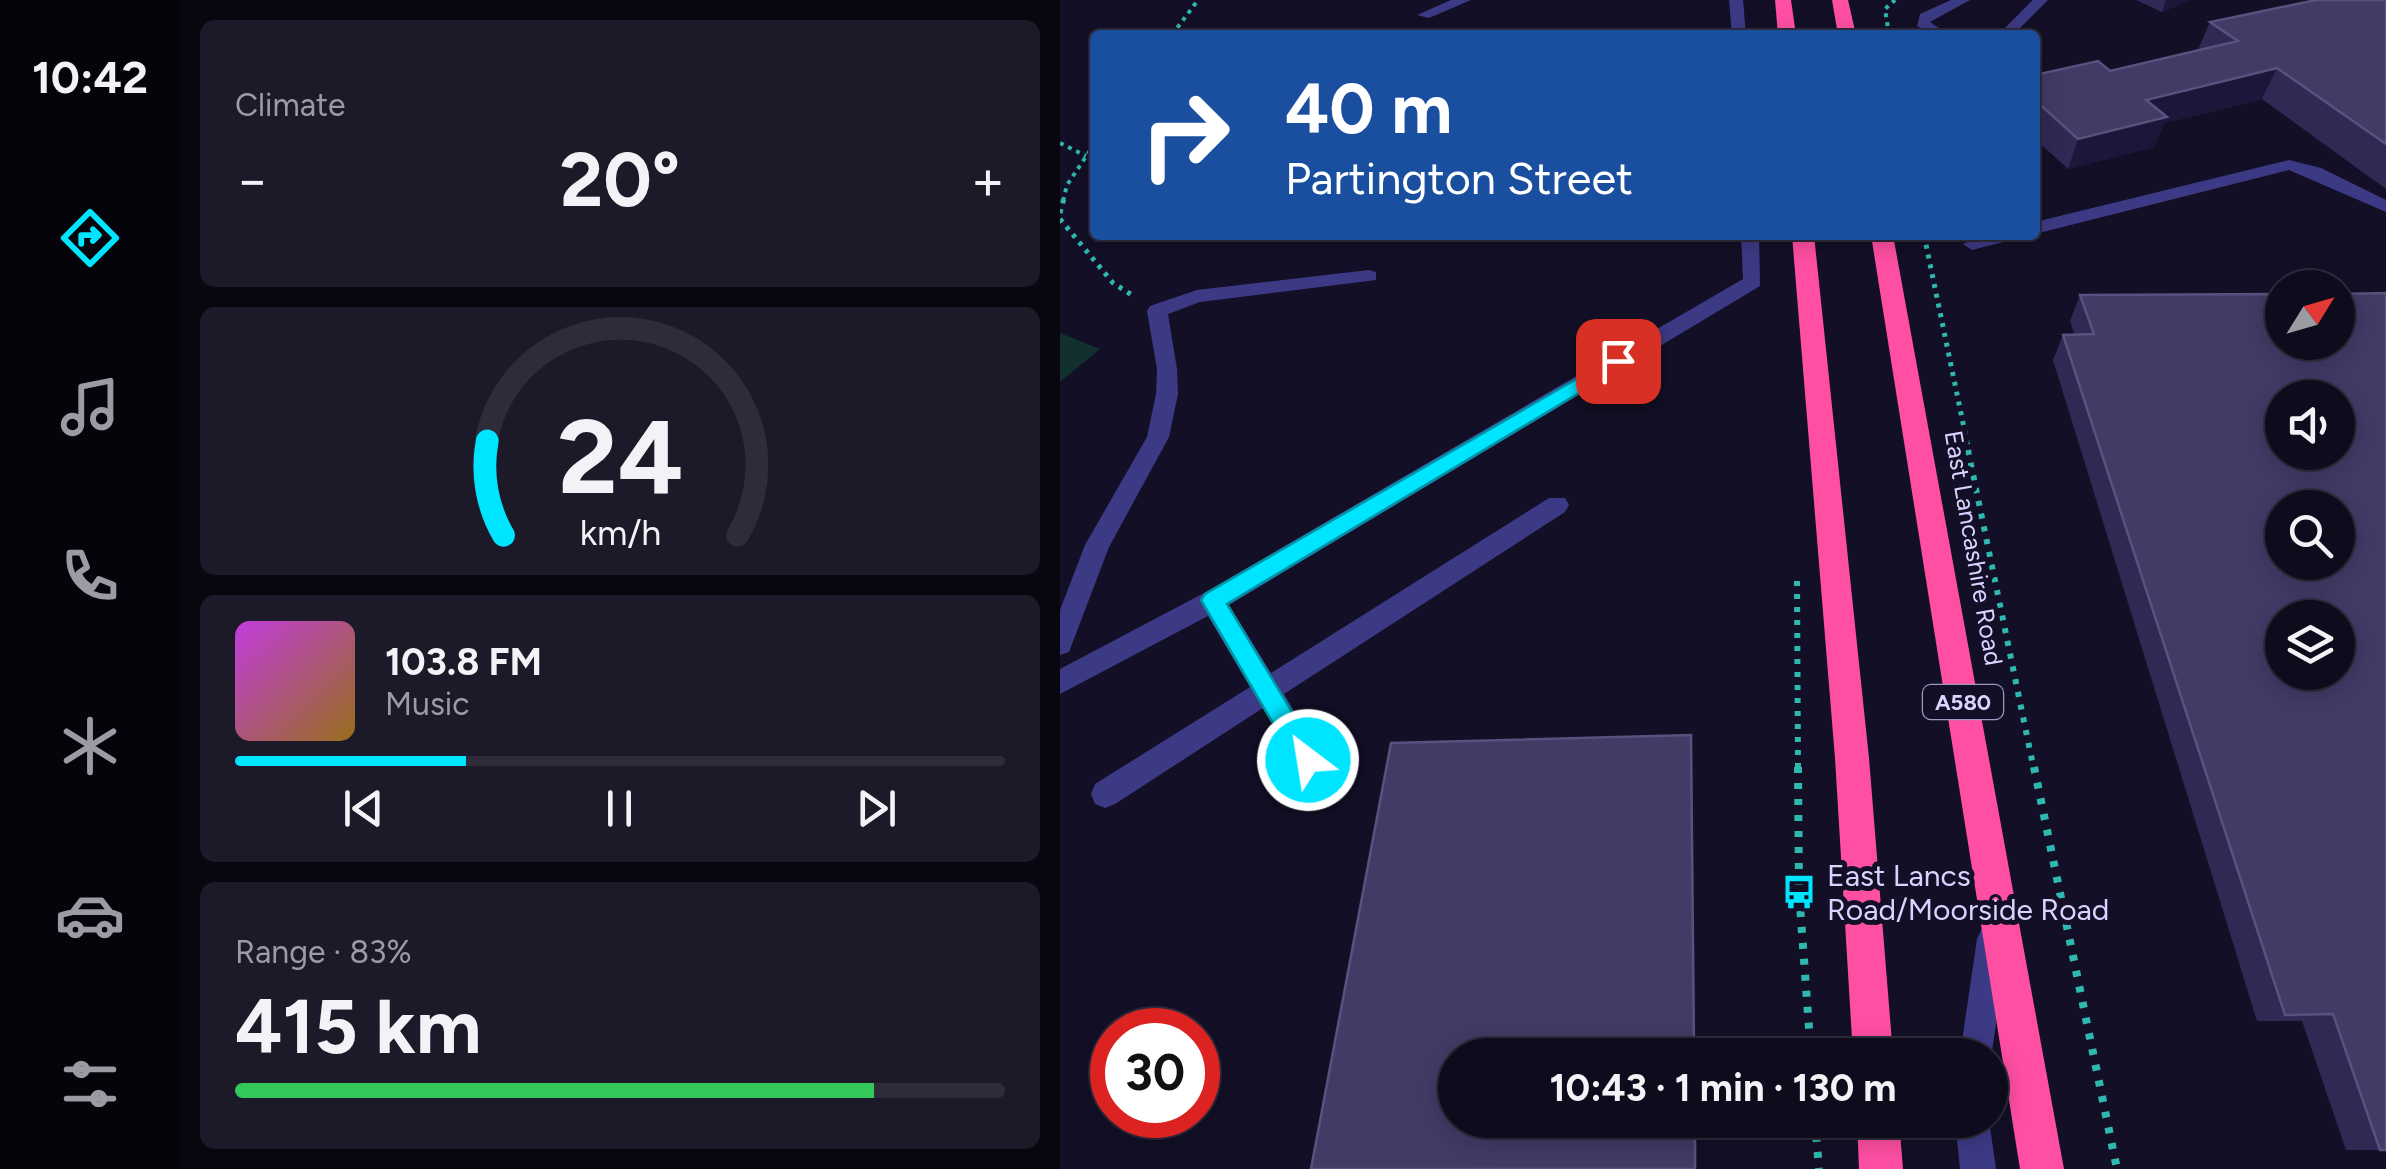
<!DOCTYPE html>
<html lang="en">
<head>
<meta charset="utf-8">
<style>
  :root { --surface:#0e0b1c; --page:#1c1929; --text:#f1f3f6; --muted:#9b9ba3; --line:#2e2b3b; --accent:#00e5ff }
  body { margin:0; font-family:Figtree,sans-serif; background:var(--page); color:var(--text); height:100vh; display:flex; flex-direction:column; font-size:38px; white-space:nowrap }
  * { box-sizing:border-box; margin:0 }
  p { font-size:32px; color:var(--muted) }
  .icon { flex:none; width:55px; height:55px; fill:none; stroke:currentColor; stroke-width:2; stroke-linecap:round; stroke-linejoin:round }
  .map { position:relative; flex:1; overflow:hidden }
  .sheet { display:flex; flex-direction:column; gap:20px; padding:20px; background:#08060f; width:880px }
  .sheet>* { flex:none }
  .top-card { position:absolute; left:30px; top:30px; width:950px; height:210px; border-radius:10px; box-shadow:0 5px 25px #0003,0 0 0 2px var(--line); background:#1a4fa0; color:#fff; overflow:hidden }
  .needle { width:65px; rotate:53deg }
  .controls { position:absolute; left:1205px; top:270px; display:grid; gap:20px }
  .controls a { display:grid; place-items:center; width:90px; height:90px; border-radius:50%; background:var(--surface); box-shadow:0 5px 25px #0003,0 0 0 2px var(--line); font-size:50px }
  .speed { position:absolute; left:30px; top:1008px; display:flex; gap:20px; font-size:50px; font-weight:700; text-align:center }
  .speed>* { display:grid; place-content:center; width:130px; height:130px; border-radius:50%; background:var(--surface); box-shadow:0 5px 25px #0003,0 0 0 2px var(--line); line-height:1 }
  .speed .limit { border:15px solid #d22; background:#fff; color:#111 }
  .pin { position:absolute; display:grid; place-items:center; width:85px; height:85px; color:#fff; margin:-42px; border-radius:20px; box-shadow:0 5px 15px #0006 }
  .me { position:absolute; width:110px; margin:-55px; rotate:329deg; stroke-linejoin:round; filter:drop-shadow(0 0 8px #0008) }
  .turn { display:flex; align-items:center; gap:35px; height:210px; padding:0 30px; font-size:45px }
  .turn .icon { width:130px; height:130px; stroke-width:2.5 }
  .turn b { display:block; font-size:70px; line-height:85px }
  .big { font-size:75px; font-weight:700; line-height:1.1 }
  .sheet .card { flex:1; display:flex; flex-direction:column; justify-content:center; gap:15px; min-width:0; padding:0 35px; border-radius:15px; background:var(--page) }
  .sheet .dial { align-items:center; gap:0 }
  .dial svg { height:260px; overflow:visible; fill:none; stroke:var(--line); stroke-width:7; stroke-linecap:round; text-anchor:middle }
  .dial text { fill:var(--text); stroke:none }
  .song { display:flex; align-items:center; gap:30px }
  .cover { width:120px; height:120px; border-radius:15px; background:linear-gradient(135deg,hsl(290 70% 55%),hsl(40 70% 35%)) }
  .played { height:10px; border-radius:5px; background:linear-gradient(90deg,var(--accent) 30%,var(--line) 30%) }
  .keys { display:flex; justify-content:space-around; direction:ltr }
  .heat { display:flex; justify-content:space-between; align-items:center; font-size:55px; direction:ltr }
  .charge { height:15px; border-radius:8px; background:linear-gradient(90deg,#34c759 83%,var(--line) 0) }
  .trip { position:absolute; left:378px; top:1038px; width:570px; height:100px; border-radius:50px; background:var(--surface); box-shadow:0 5px 25px #0003,0 0 0 2px var(--line); font-weight:700; line-height:100px; text-align:center }
  main { display:flex; flex:1; min-height:0 }
  .tab-bar { display:flex; flex-direction:column; width:180px; justify-content:space-around; align-items:center; background:#06040b; color:var(--muted) }
  .tab-bar .icon { width:70px; height:70px }
  .tab-bar .on { color:var(--accent) }
  .tab-bar b { font-size:45px; color:var(--text) }
  .map>svg:first-child { display:block }
  .green { fill:#12302f }
  .lines { fill:none; stroke-linecap:round; stroke-linejoin:round }
  .path-far3 { stroke:#2fb8b0; stroke-width:4; stroke-dasharray:4 5; stroke-linecap:butt }
  .path-far2 { stroke:#2fb8b0; stroke-width:5; stroke-dasharray:4 6; stroke-linecap:butt }
  .path-far1 { stroke:#2fb8b0; stroke-width:6; stroke-dasharray:5 8; stroke-linecap:butt }
  .path { stroke:#2fb8b0; stroke-width:8; stroke-dasharray:6 10; stroke-linecap:butt }
  .minor { fill:#3d3a85; fill-rule:evenodd }
  .highway { fill:#ff4fa3; fill-rule:evenodd }
  .wall { fill:#312854 }
  .shaded-wall { fill:#1d163a }
  .building { fill:#433a66; stroke:#5a527e; stroke-width:2.5; fill-rule:evenodd }
  .route { fill:#00e5ff; stroke:#0095a6; stroke-width:2.5 }
  .labels { text-anchor:middle; dominant-baseline:central; stroke-width:10; stroke-linejoin:round; paint-order:stroke }
  .shield { fill:#130f26; stroke:#9e99be; stroke-width:2.5 }
  .shield-label { font-size:22px; font-weight:bold; fill:#d9d4ff }
  .street-label { font-size:25px; fill:#d9d4ff; stroke:#130f26 }
  .near-poi-label { font-size:30px; fill:#d9d4ff; stroke:#130f26; text-anchor:start }
</style>
</head>
<body>
<main>
<nav class="tab-bar">
<b>10:42</b>
<svg class="icon on" aria-label="directions" viewBox="0 0 24 24"><path d="M12 3l9 9-9 9-9-9zM9 14v-3h6M13 9l2 2-2 2"/></svg>
<svg class="icon" aria-label="music" viewBox="0 0 24 24"><path d="M9 18V5l10-2v13"/><circle cx="6" cy="18" r="3"/><circle cx="16" cy="16" r="3"/></svg>
<svg class="icon" aria-label="phone" viewBox="0 0 24 24"><path d="M5 4h4l2 5-3 2q2 4 5 5l2-3 5 2v4C11 20 4 13 5 4z"/></svg>
<svg class="icon" aria-label="climate" viewBox="0 0 24 24"><path d="M12 3v18M4 7l16 10M4 17L20 7"/></svg>
<svg class="icon" aria-label="car" viewBox="0 0 24 24"><path d="M5 17H2v-5l4-1 3-4h7l3 4 3 1v5h-3M9 17h6M6 11h13"/><circle cx="7" cy="17" r="2"/><circle cx="17" cy="17" r="2"/></svg>
<svg class="icon" aria-label="filters" viewBox="0 0 24 24"><path d="M4 7h16M4 17h16"/><circle cx="9" cy="7" r="2"/><circle cx="15" cy="17" r="2"/></svg>
</nav>
<section class="sheet">
<div class="card"><p>Climate</p>
<div class="heat"><a>−</a><b class="big">20°</b><a>+</a></div>
</div>
<div class="card dial"><svg viewBox="0 0 100 80">
<path d="M14 69A42 42 0 1 1 86 69"/>
<path d="M14 69A42 42 0 0 1 9 40" stroke="#00e5ff"/>
<text x="50" y="56" font-size="32" font-weight="700">24</text>
<text x="50" y="72" font-size="11">km/h</text>
</svg></div>
<div class="card">
<div class="song"><i class="cover"></i><div><b>103.8 FM</b><p>Music</p></div></div>
<div class="played"></div>
<div class="keys"><svg class="icon" aria-label="previous" viewBox="0 0 24 24"><path d="M18 5L8 12l10 7zM5 5v14"/></svg><svg class="icon" aria-label="pause" viewBox="0 0 24 24"><path d="M8 5v14M16 5v14"/></svg><svg class="icon" aria-label="next" viewBox="0 0 24 24"><path d="M6 5l10 7-10 7zM19 5v14"/></svg></div>
</div>
<div class="card"><p>Range · 83%</p><b class="big">415 km</b><div class="charge"></div></div>
</section>
<div class="map">
<svg width="1326" height="1169" viewBox="0 0 1326 1169">
  <rect width="100%" height="100%" fill="#130f26"/>
  <path class="green" d="M 0,333 L 40,349 L 0,382 Z"/>
  <g class="lines">
    <path class="path-far3" d="M 112,35 L 138,0
      M 829,35 L 825,9 L 835,0
      M 0,143 L 26,156
      M 3,201 L 7,185 L 35,143"/>
    <path class="path-far2" d="M 0,213 L 4,198
      M 0,219 L 53,283 L 75,297
      M 864,235 L 909,452"/>
    <path class="path-far1" d="M 908,450 L 974,770
      M 737,581 L 738,770"/>
    <path class="path" d="M 738,767 L 739,892 L 751,1055
      M 974,767 L 1057,1169
      M 755,1120 L 759,1169"/>
    <path class="minor" d="M 391,0 L 411,0 L 369,18 L 357,15 Z
      M 669,0 L 683,0 L 686,35 L 672,35 Z
      M 891,0 L 910,0 L 870,22 L 889,35 L 872,35 L 857,26 L 860,14 Z
      M 973,0 L 988,0 L 953,35 L 938,35 Z
      M 1229,160 L 1261,168 L 1326,200 L 1326,212 L 1229,170 L 975,234 L 975,222 Z
      M 681,235 L 699,235 L 700,286 L 169,605 L 211,673 L 489,498 L 505,498 L 509,505 L 505,512 L 224,694 L 258,750 L 262,759 L 258,768 L 248,772 L 238,768 L 203,708 L 55,804 L 45,808 L 35,804 L 31,794 L 35,784 L 190,687 L 148,616 L 0,694 L 0,669 L 144,593 L 683,279 Z
      M 925,235 L 957,235 L 955,239 L 912,250 L 903,244 Z
      M 309,270 L 316,272 L 316,280 L 140,302 L 108,314 L 117,369 L 118,394 L 109,437 L 49,547 L 9,652 L 0,655 L 0,610 L 25,545 L 87,437 L 96,394 L 97,369 L 87,311 L 90,306 L 137,290 Z
      M 933,923 L 944,928 L 949,939 L 930,1064 L 930,1055 L 900,1055 L 917,939 L 922,928 Z
      M 895,1120 L 929,1120 L 936,1169 L 900,1169 Z"/>
    <path class="highway" d="M 715,0 L 731,0 L 736,35 L 718,35 Z
      M 772,0 L 788,0 L 796,35 L 778,35 Z
      M 732,235 L 754,235 L 809,758 L 833,1055 L 793,1055 L 775,758 Z
      M 811,235 L 833,235 L 1004,1169 L 960,1169 Z
      M 797,1120 L 839,1120 L 843,1169 L 799,1169 Z"/>
  </g>
  <path class="wall" d="M 1076,0 L 1130,0 L 1102,12 Z
    M 1326,0 L 1326,189 L 1202,99 L 1104,123 L 1094,147 L 1008,169 L 975,139 L 975,75 L 1050,71 L 1138,50 L 1150,22 Z
    M 1020,295 L 1320,1150 L 1286,1150 L 1242,1021 L 1197,1021 L 993,360 L 1003,335 L 1014,334 L 1010,321 Z"/>
  <path class="shaded-wall" d="M 1106,0 L 1130,0 L 1102,12 Z
    M 1217,68 L 1202,99 L 1104,123 L 1094,147 L 1008,169 L 1018,139 L 1086,100 Z
    M 631,735 L 632,758 L 636,1055 L 634,1055 Z
    M 635,1120 L 637,1120 L 637,1169 L 635,1169 Z"/>
  <path class="building" d="M 1256,0 L 1326,0 L 1326,144 L 1217,68 L 1086,100 L 1107,117 L 1018,139 L 975,100 L 975,75 L 1038,61 L 1050,71 L 1178,41 L 1150,22 Z
    M 1326,293 L 1326,1150 L 1320,1150 L 1273,1014 L 1225,1015 L 1003,335 L 1034,334 L 1020,295 L 1222,294 L 1222,342 L 1278,342 L 1278,294 ZM 1222,398 L 1278,398 L 1278,452 L 1222,452 ZM 1222,508 L 1278,508 L 1278,562 L 1222,562 ZM 1222,618 L 1278,618 L 1278,672 L 1222,672 Z
    M 631,735 L 634,1055 L 395,1055 L 395,1120 L 635,1120 L 635,1169 L 251,1169 L 331,743 Z"/>
  <path class="route" d="M 558,355 L 564,357 L 564,366 L 167,604 L 261,760 L 258,768 L 248,772 L 239,768 L 145,607 L 141,600 L 145,594 Z"/>
  <defs>
    <g id="bus-bare" transform="scale(2.7)"><path d="M-5-6H5V4H4V6H2V4H-2V6H-4V4H-5ZM-3.5-4V0h7V-4ZM-3.5 1.2v1.5H-2V1.2ZM2 1.2v1.5H3.5V1.2Z" fill="#00e5ff" stroke="#130f26" stroke-width="2.5" paint-order="stroke"/></g>
  </defs>
  <g fill-rule="evenodd">
    <use href="#bus-bare" x="739" y="892"/>
  </g>
  <g class="labels">
    <rect class="shield" x="863" y="685" width="80" height="34" rx="8"/>
    <g class="shield-label">
      <text x="903" y="702">A580</text>
    </g>
    <g class="street-label">
      <text transform="translate(914 548) rotate(80)">East Lancashire Road</text>
    </g>
    <g class="near-poi-label">
      <text x="767" y="875">East Lancs<tspan x="767" dy="34">Road/Moorside Road</tspan></text>
    </g>
  </g>
</svg>
<div class="controls">
<a><svg class="needle" viewBox="-14 -14 28 28"><path d="M0-13l5 13h-10z" fill="#e53935"/><path d="M0 13l5-13h-10z" fill="#9b9ba3"/></svg></a>
<a><svg class="icon" aria-label="sound" viewBox="0 0 24 24"><path d="M4 9h4l5-4v14l-5-4H4zM17 9q2 3 0 6"/></svg></a>
<a><svg class="icon" aria-label="search" viewBox="0 0 24 24"><circle cx="10" cy="10" r="6"/><path d="M15 15l6 6"/></svg></a>
<a><svg class="icon" aria-label="layers" viewBox="0 0 24 24"><path d="M12 4l9 5-9 5-9-5zM3 14l9 5 9-5"/></svg></a>
</div>
<div class="speed"><div class="limit">30</div></div>
<div class="pin" style="left:558px;top:361px;background:#d93025"><svg class="icon" aria-label="arrive" viewBox="0 0 24 24"><path d="M6 21V4h12l-3 4 3 4H6"/></svg></div>
<svg class="me" style="left:248px;top:760px" viewBox="-20 -20 40 40"><circle r="17" fill="#00e5ff" stroke="#fff" stroke-width="3"/><path d="M0-11L8 9 0 5-8 9z" fill="#fff"/></svg>
<div class="trip">10:43 · 1 min · 130 m</div>
<div class="top-card">
<div class="turn"><svg class="icon" aria-label="right" viewBox="0 0 24 24"><path d="M7 20v-9h11M14 6l5 5-5 5"/></svg><div><b>40 m</b>Partington Street</div></div>
</div>
</div>
</main>
</body>
</html>
